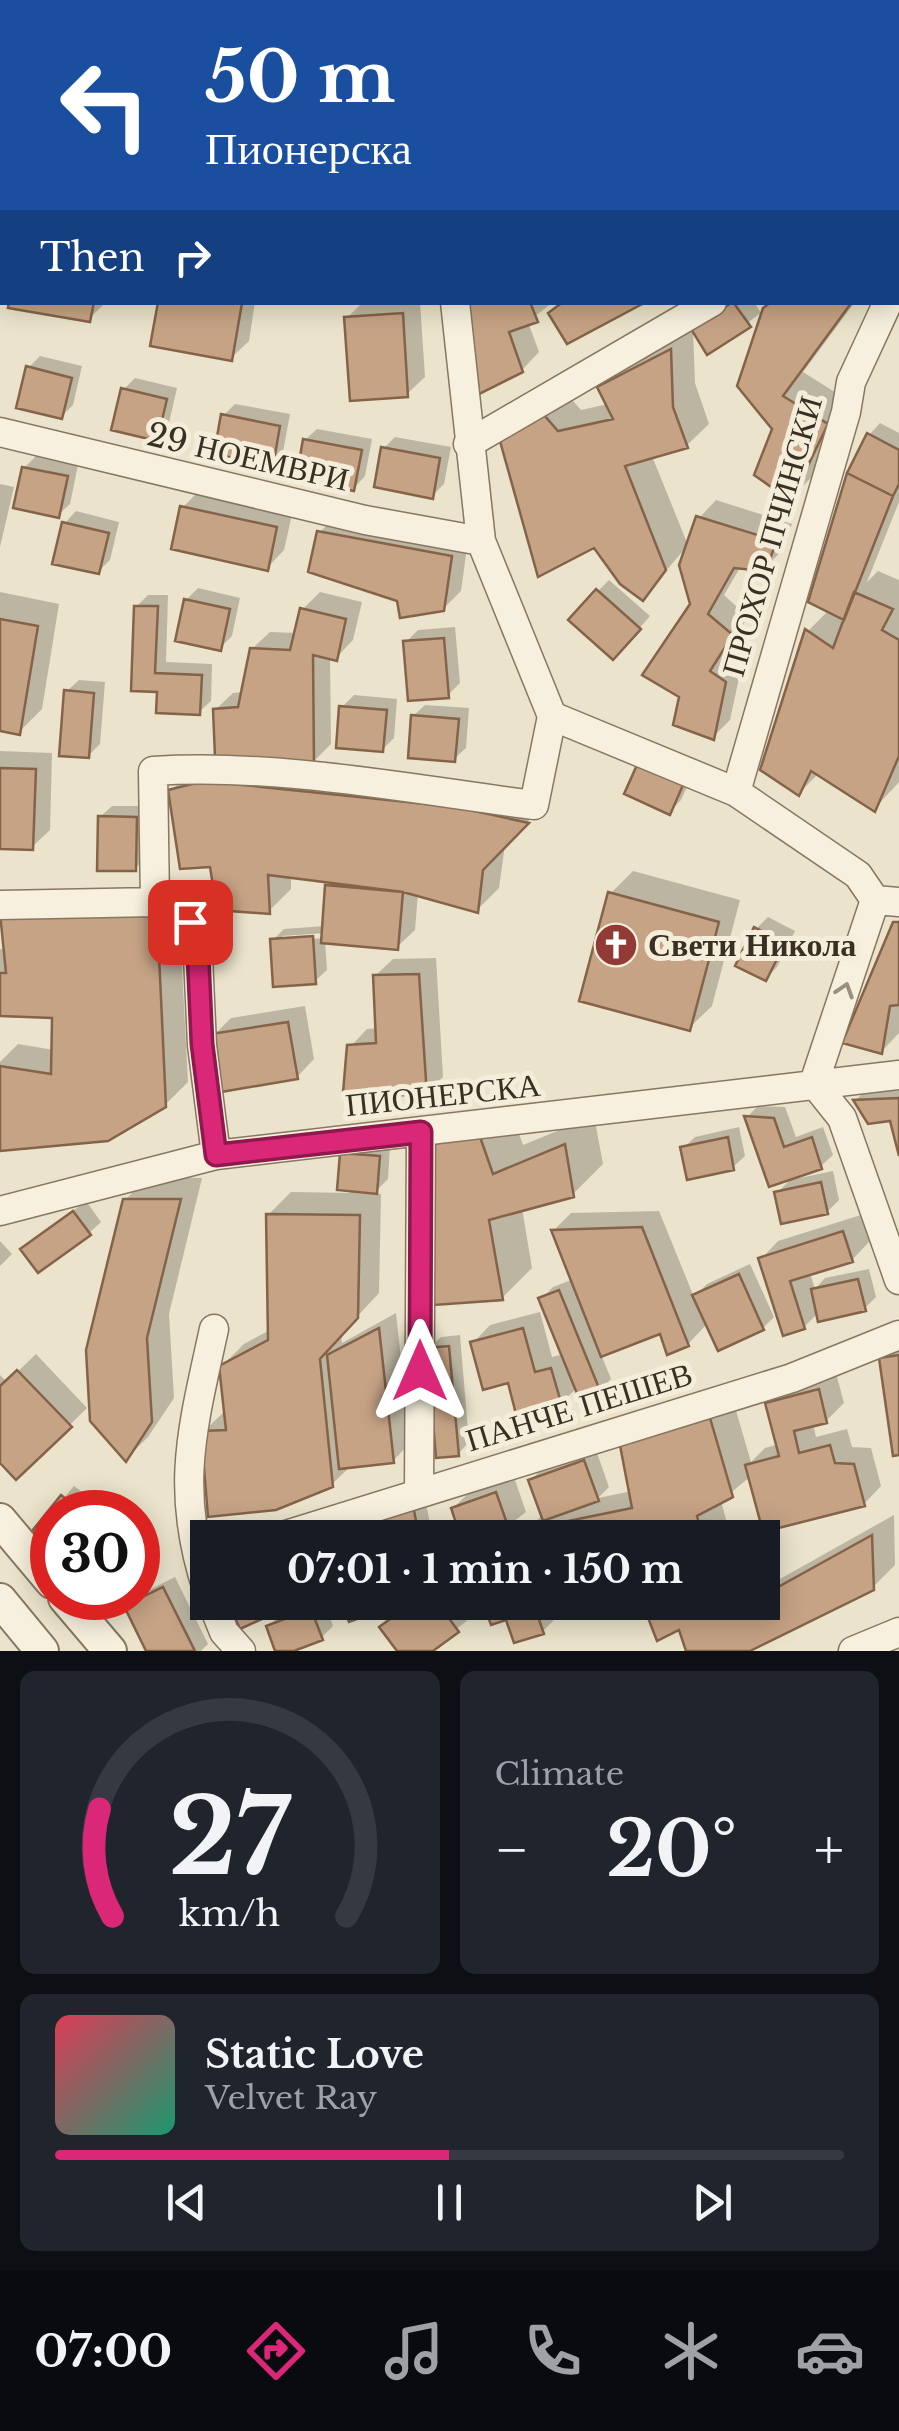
<!DOCTYPE html>
<html lang="en">
<head>
<meta charset="utf-8">
<style>
  :root { --surface:#171b24; --page:#20242c; --text:#f1f3f6; --muted:#9ea1a6; --line:#363941; --accent:#db2777 }
  body { margin:0; font-family:"Libre Baskerville",serif; background:var(--page); color:var(--text); height:100vh; display:flex; flex-direction:column; font-size:38px; white-space:nowrap }
  * { box-sizing:border-box; margin:0 }
  p { font-size:32px; color:var(--muted) }
  .icon { flex:none; width:55px; height:55px; fill:none; stroke:currentColor; stroke-width:2; stroke-linecap:round; stroke-linejoin:round }
  .map { position:relative; height:1651px; overflow:hidden }
  .sheet { display:flex; flex-direction:column; gap:20px; padding:20px; background:#0d0f14; flex:1 }
  .sheet>* { flex:none }
  .top-card { position:absolute; left:0px; top:0px; width:900px; height:305px; box-shadow:0 5px 25px #0003; background:#1a4fa0; color:#fff; overflow:hidden }
  .speed { position:absolute; left:30px; top:1490px; display:flex; gap:20px; font-size:50px; font-weight:700; text-align:center }
  .speed>* { display:grid; place-content:center; width:130px; height:130px; border-radius:50%; background:var(--surface); box-shadow:0 5px 25px #0003; line-height:1 }
  .speed .limit { border:15px solid #d22; background:#fff; color:#111 }
  .pin { position:absolute; display:grid; place-items:center; width:85px; height:85px; color:#fff; margin:-42px; border-radius:20px; box-shadow:0 5px 15px #0006 }
  .me { position:absolute; width:110px; margin:-55px; rotate:0deg; stroke-linejoin:round; filter:drop-shadow(0 0 8px #0008) }
  .turn { display:flex; align-items:center; gap:35px; height:210px; padding:0 40px; font-size:45px }
  .turn .icon { width:130px; height:130px; stroke-width:2.5 }
  .turn b { display:block; font-size:70px; line-height:85px }
  .then { display:flex; align-items:center; height:95px; padding:0 40px; background:#0003; gap:20px; font-size:38px }
  .big { font-size:75px; font-weight:700; line-height:1.1 }
  .sheet .card { flex:1; display:flex; flex-direction:column; justify-content:center; gap:15px; min-width:0; padding:0 35px; border-radius:15px; background:var(--page) }
  .sheet .dial { align-items:center; gap:0 }
  .dial svg { height:260px; overflow:visible; fill:none; stroke:var(--line); stroke-width:7; stroke-linecap:round; text-anchor:middle }
  .dial text { fill:var(--text); stroke:none }
  .song { display:flex; align-items:center; gap:30px }
  .cover { width:120px; height:120px; border-radius:15px; background:linear-gradient(135deg,hsl(350 70% 55%),hsl(160 70% 35%)) }
  .played { height:10px; border-radius:5px; background:linear-gradient(90deg,var(--accent) 50%,var(--line) 50%) }
  .keys { display:flex; justify-content:space-around; direction:ltr }
  .heat { display:flex; justify-content:space-between; align-items:center; font-size:55px; direction:ltr }
  .sheet .tiles { flex:1; display:grid; gap:20px; grid-template-columns:1fr 1fr }
  .card:last-child { grid-column:span 2 }
  .trip { position:absolute; left:190px; top:1520px; width:590px; height:100px; border-radius:0px; background:var(--surface); box-shadow:0 5px 25px #0003; font-weight:700; line-height:100px; text-align:center }
  .tabs { display:flex; height:160px; justify-content:space-around; align-items:center; background:#090b0e; color:var(--muted) }
  .tabs .icon { width:70px; height:70px }
  .tabs .current { color:var(--accent) }
  .tabs b { font-size:45px; color:var(--text) }
  .map>svg:first-child { display:block }
  .shadow { fill:#0003; fill-rule:evenodd }
  .building { fill:#c6a385; stroke:#846349; stroke-width:2.5 }
  .lines { fill:none; stroke-linecap:round; stroke-linejoin:round }
  .minor-casing { stroke:#877761; stroke-width:31 }
  .tertiary-casing { stroke:#877761; stroke-width:36 }
  .minor { stroke:#f7f0de; stroke-width:28 }
  .tertiary { stroke:#f7f0de; stroke-width:32 }
  .oneway { stroke:#989080 }
  .route-casing { stroke:#8e194d; stroke-width:25 }
  .route { stroke:#db2777; stroke-width:18 }
  .labels { text-anchor:middle; dominant-baseline:central; stroke-width:10; stroke-linejoin:round; paint-order:stroke }
  .street-label { font-size:32px; fill:#392f23; stroke:#f3edda }
  .poi-label { font-size:32px; font-weight:bold; fill:#392f23; stroke:#f3edda; text-anchor:start }
</style>
</head>
<body>
<div class="map">
<svg width="899" height="1651" viewBox="0 0 899 1651">
  <rect width="100%" height="100%" fill="#ebe3cb"/>
  <path class="shadow" d="M 464,0 L 570,0 L 568,2 Z
    M 626,0 L 690,0 L 624,2 Z
    M 768,0 L 849,0 L 766,2 Z
    M 0,40 L 2,40 L 2,96 L 0,96 Z
    M 2,177 L 2,214 L 0,214 Z
    M 899,191 L 899,244 L 898,246 L 898,192 Z
    M 11,302 L 106,302 L 89,319 Z
    M 160,302 L 255,302 L 249,341 L 231,358 Z
    M 363,302 L 420,302 L 425,377 L 407,394 L 347,318 Z
    M 471,302 L 553,302 L 528,322 L 539,352 L 522,370 Z
    M 730,302 L 754,302 L 761,313 L 708,351 L 706,318 Z
    M 772,302 L 855,302 L 803,372 L 849,401 L 813,476 L 791,498 L 774,428 Z
    M 693,329 L 695,383 L 709,424 L 686,446 L 652,456 L 688,545 L 643,598 L 500,435 L 567,394 L 581,410 L 608,404 L 600,388 L 622,365 Z
    M 40,356 L 82,366 L 73,405 L 61,417 L 28,368 Z
    M 135,378 L 177,388 L 168,427 L 156,438 L 123,390 Z
    M 235,404 L 290,414 L 283,452 L 272,463 L 224,415 Z
    M 880,423 L 899,433 L 899,502 L 867,582 L 878,571 L 899,580 L 899,782 L 875,808 L 819,773 L 799,793 L 763,769 L 808,631 L 829,610 L 869,435 Z
    M 317,429 L 372,439 L 365,476 L 354,488 L 305,440 Z
    M 395,437 L 451,447 L 444,484 L 432,496 L 384,448 Z
    M 36,456 L 78,465 L 70,504 L 58,515 L 24,468 Z
    M 0,484 L 14,487 L 0,547 Z
    M 200,490 L 293,510 L 284,550 L 267,568 L 183,507 Z
    M 716,500 L 792,524 L 782,551 L 764,568 L 741,566 L 724,595 L 748,617 L 726,652 L 742,664 L 730,720 L 713,737 L 693,605 L 699,518 Z
    M 76,511 L 119,522 L 110,560 L 98,572 L 65,523 Z
    M 337,515 L 468,540 L 461,591 L 443,609 L 399,599 L 320,532 Z
    M 609,580 L 650,616 L 625,645 L 598,591 Z
    M 198,588 L 240,598 L 232,636 L 220,648 L 186,600 Z
    M 0,592 L 59,604 L 42,709 L 19,732 L 0,728 Z
    M 320,592 L 362,602 L 353,640 L 336,658 L 330,656 L 331,744 L 313,762 L 215,710 L 233,693 L 244,692 L 252,649 L 270,632 L 297,633 L 303,609 Z
    M 148,595 L 168,595 L 166,662 L 212,664 L 211,701 L 199,712 L 160,690 L 136,607 Z
    M 455,627 L 460,683 L 448,695 L 406,642 L 418,630 Z
    M 79,680 L 105,682 L 100,744 L 88,756 L 67,691 Z
    M 354,695 L 397,699 L 394,738 L 382,750 L 342,707 Z
    M 425,705 L 469,708 L 466,748 L 454,759 L 413,716 Z
    M 0,751 L 52,753 L 50,830 L 32,847 L 0,846 Z
    M 193,768 L 548,801 L 505,845 L 499,888 L 477,910 L 418,893 L 415,930 L 397,947 L 325,941 L 327,970 L 315,981 L 273,940 L 284,929 L 325,926 L 328,886 L 333,881 L 291,875 L 291,889 L 269,911 L 213,864 L 171,791 ZM 325,933 L 325,938 L 282,941 L 282,936 Z
    M 693,773 L 681,800 L 669,812 L 627,793 Z
    M 112,806 L 148,806 L 147,857 L 135,868 L 100,817 Z
    M 633,871 L 740,900 L 712,1006 L 689,1028 L 611,893 Z
    M 178,890 L 188,1082 L 165,1105 L 0,1148 L 0,1062 L 18,1044 L 54,1050 L 54,1015 L 0,1013 L 0,949 L 6,950 L 24,891 Z
    M 768,917 L 795,931 L 777,967 L 766,978 L 756,929 Z
    M 899,920 L 899,1033 L 881,1052 L 895,924 Z
    M 436,958 L 443,1077 L 426,1094 L 350,1047 L 367,1029 L 378,1028 L 375,976 L 393,959 Z
    M 305,1006 L 314,1059 L 297,1077 L 214,1035 L 231,1018 Z
    M 899,1088 L 899,1145 L 892,1119 L 856,1100 L 867,1089 Z
    M 509,1105 L 523,1145 L 594,1116 L 603,1164 L 573,1194 L 522,1208 L 532,1268 L 502,1298 L 428,1147 L 458,1117 Z
    M 758,1106 L 785,1107 L 796,1137 L 823,1127 L 833,1155 L 821,1166 L 770,1184 L 747,1117 Z
    M 739,1127 L 745,1156 L 733,1167 L 683,1148 L 695,1137 Z
    M 390,1145 L 388,1179 L 374,1193 L 381,1194 L 379,1293 L 341,1334 L 342,1343 L 396,1313 L 410,1443 L 393,1461 L 352,1465 L 331,1485 L 203,1432 L 226,1410 L 221,1367 L 244,1344 L 270,1330 L 268,1215 L 291,1192 L 350,1193 L 342,1154 Z
    M 833,1171 L 839,1200 L 827,1212 L 777,1193 L 790,1180 Z
    M 148,1177 L 202,1178 L 169,1314 L 174,1398 L 148,1437 L 126,1459 L 125,1200 Z
    M 86,1201 L 101,1222 L 89,1233 L 23,1249 Z
    M 659,1211 L 694,1297 L 707,1284 L 750,1264 L 774,1317 L 763,1328 L 708,1323 L 688,1344 L 661,1330 L 601,1354 L 611,1379 L 599,1391 L 577,1388 L 560,1404 L 510,1380 L 473,1343 L 490,1325 L 540,1312 L 552,1357 L 563,1354 L 541,1299 L 553,1287 L 574,1279 L 554,1230 L 571,1213 Z
    M 861,1215 L 869,1242 L 852,1260 L 810,1273 L 815,1289 L 825,1278 L 869,1269 L 876,1297 L 864,1309 L 819,1312 L 804,1327 L 761,1259 L 778,1241 Z
    M 0,1241 L 12,1254 L 0,1266 Z
    M 460,1335 L 469,1442 L 458,1454 L 429,1348 L 441,1337 Z
    M 899,1341 L 899,1453 L 882,1358 Z
    M 36,1354 L 87,1408 L 17,1477 L 0,1459 L 0,1375 L 7,1382 Z
    M 836,1373 L 844,1403 L 826,1421 L 813,1424 L 816,1437 L 847,1429 L 852,1447 L 871,1448 L 881,1486 L 864,1504 L 751,1476 L 721,1501 L 731,1538 L 528,1538 L 527,1531 L 543,1514 L 531,1480 L 542,1469 L 596,1450 L 609,1487 L 598,1498 L 632,1491 L 730,1390 L 751,1462 L 765,1448 L 779,1444 L 768,1404 L 786,1386 Z
    M 514,1477 L 526,1512 L 499,1533 L 500,1538 L 463,1538 L 453,1508 L 471,1491 Z
    M 74,1486 L 109,1512 L 52,1512 L 52,1544 L 36,1531 Z
    M 424,1494 L 430,1523 L 418,1535 L 373,1538 Z
    M 894,1515 L 895,1565 L 872,1588 L 744,1651 L 688,1651 L 680,1627 L 645,1602 L 762,1602 L 762,1589 Z
    M 175,1577 L 208,1644 L 201,1651 L 149,1651 L 127,1607 L 139,1595 Z
    M 313,1602 L 324,1602 L 333,1626 L 321,1638 L 278,1651 L 269,1626 L 280,1615 Z
    M 413,1602 L 457,1602 L 469,1619 L 429,1651 L 400,1651 L 383,1628 Z
    M 486,1602 L 556,1602 L 560,1614 L 542,1632 Z"/>
  <path class="building" d="M 462,0 L 567,0 L 565,2 Z
    M 623,0 L 692,0 L 692,1 L 621,2 Z
    M 767,0 L 841,0 L 843,2 L 764,2 Z
    M 9,302 L 94,302 L 90,322 L 8,308 Z
    M 158,302 L 242,303 L 232,361 L 150,346 Z
    M 468,302 L 530,302 L 538,322 L 509,332 L 523,372 L 479,394 Z
    M 563,302 L 646,302 L 567,344 L 548,313 Z
    M 733,302 L 751,327 L 707,355 L 691,329 Z
    M 771,302 L 852,302 L 783,396 L 828,424 L 791,501 L 754,475 L 772,429 L 737,386 L 763,308 Z
    M 403,313 L 408,397 L 350,401 L 344,317 Z
    M 671,349 L 673,407 L 688,448 L 625,466 L 666,570 L 643,601 L 620,584 L 594,548 L 538,577 L 498,434 L 544,415 L 558,431 L 613,419 L 597,387 Z
    M 26,366 L 72,378 L 62,419 L 16,408 Z
    M 121,388 L 167,399 L 157,441 L 111,430 Z
    M 221,414 L 280,426 L 273,466 L 214,454 Z
    M 867,433 L 899,450 L 899,484 L 893,496 L 847,473 Z
    M 303,439 L 362,450 L 354,491 L 296,480 Z
    M 381,447 L 440,458 L 433,499 L 374,487 Z
    M 22,467 L 68,476 L 59,518 L 13,508 Z
    M 847,473 L 893,496 L 844,620 L 808,602 Z
    M 180,506 L 277,527 L 268,571 L 171,549 Z
    M 696,516 L 777,541 L 765,571 L 734,568 L 708,614 L 733,635 L 710,671 L 726,682 L 714,740 L 673,725 L 679,697 L 642,675 L 690,604 L 679,565 Z
    M 62,522 L 109,533 L 99,574 L 52,564 Z
    M 317,531 L 452,556 L 444,611 L 400,618 L 397,601 L 308,572 Z
    M 596,589 L 641,629 L 613,660 L 568,620 Z
    M 854,592 L 893,609 L 882,630 L 899,640 L 899,756 L 875,812 L 811,771 L 799,796 L 760,770 L 805,629 L 833,648 Z
    M 184,599 L 230,609 L 221,651 L 175,641 Z
    M 134,606 L 158,606 L 155,673 L 202,675 L 200,715 L 156,713 L 157,692 L 131,691 Z
    M 300,608 L 346,619 L 337,661 L 313,655 L 314,764 L 215,757 L 213,709 L 238,707 L 250,648 L 290,650 Z
    M 0,619 L 38,626 L 20,735 L 0,731 Z
    M 444,638 L 449,698 L 408,701 L 403,641 Z
    M 64,690 L 94,693 L 89,758 L 59,756 Z
    M 339,706 L 387,710 L 383,752 L 336,748 Z
    M 411,715 L 459,719 L 455,762 L 408,758 Z
    M 637,765 L 683,785 L 670,815 L 624,794 Z
    M 0,768 L 36,769 L 33,850 L 0,849 Z
    M 204,781 L 456,807 L 529,823 L 483,870 L 478,913 L 403,892 L 268,875 L 270,914 L 217,910 L 210,867 L 180,869 L 168,790 Z
    M 98,816 L 137,817 L 136,871 L 97,871 Z
    M 325,885 L 403,892 L 398,950 L 321,943 Z
    M 608,892 L 719,922 L 690,1031 L 579,1001 Z
    M 157,911 L 166,1107 L 108,1141 L 0,1151 L 0,1066 L 51,1074 L 52,1018 L 0,1016 L 0,973 L 6,973 L 0,913 Z
    M 893,922 L 899,922 L 899,1005 L 890,1006 L 882,1054 L 842,1043 Z
    M 754,927 L 785,943 L 766,981 L 735,966 Z
    M 313,936 L 316,984 L 273,987 L 270,939 Z
    M 419,974 L 427,1096 L 343,1093 L 347,1045 L 376,1043 L 373,975 Z
    M 288,1022 L 298,1079 L 221,1092 L 211,1034 Z
    M 899,1098 L 899,1156 L 890,1121 L 868,1124 L 853,1100 Z
    M 744,1116 L 774,1118 L 784,1147 L 812,1137 L 822,1169 L 769,1187 Z
    M 479,1134 L 493,1174 L 565,1144 L 574,1197 L 489,1220 L 503,1300 L 434,1305 L 425,1146 Z
    M 728,1137 L 734,1170 L 687,1180 L 680,1147 Z
    M 340,1153 L 380,1156 L 377,1194 L 337,1190 Z
    M 821,1182 L 828,1214 L 781,1224 L 774,1192 Z
    M 123,1199 L 181,1199 L 147,1338 L 152,1422 L 126,1462 L 90,1421 L 86,1350 Z
    M 73,1211 L 91,1235 L 38,1273 L 20,1249 Z
    M 266,1214 L 360,1215 L 358,1318 L 320,1359 L 333,1487 L 276,1510 L 208,1517 L 201,1431 L 226,1430 L 219,1366 L 268,1340 Z
    M 642,1227 L 689,1346 L 667,1355 L 660,1334 L 601,1357 L 551,1230 Z
    M 843,1231 L 853,1262 L 790,1281 L 805,1329 L 783,1336 L 758,1258 Z
    M 739,1274 L 764,1330 L 718,1351 L 692,1295 Z
    M 858,1279 L 866,1311 L 818,1322 L 811,1289 Z
    M 559,1290 L 601,1393 L 580,1401 L 538,1298 Z
    M 379,1328 L 394,1463 L 339,1469 L 327,1355 Z
    M 523,1328 L 535,1372 L 551,1368 L 562,1406 L 517,1418 L 508,1383 L 483,1390 L 470,1342 Z
    M 449,1346 L 459,1456 L 436,1458 L 427,1348 Z
    M 899,1355 L 899,1455 L 893,1456 L 879,1358 Z
    M 17,1370 L 72,1427 L 16,1480 L 0,1463 L 0,1386 Z
    M 819,1389 L 827,1423 L 794,1431 L 799,1453 L 830,1445 L 835,1463 L 854,1464 L 865,1506 L 763,1532 L 745,1465 L 779,1456 L 765,1403 Z
    M 708,1411 L 733,1497 L 697,1516 L 703,1538 L 526,1538 L 524,1530 L 632,1508 L 619,1440 Z
    M 584,1460 L 599,1501 L 543,1521 L 528,1480 Z
    M 496,1492 L 510,1532 L 493,1538 L 461,1538 L 451,1508 Z
    M 61,1495 L 83,1512 L 52,1512 L 52,1547 L 32,1531 Z
    M 413,1505 L 419,1537 L 370,1538 L 365,1515 Z
    M 872,1535 L 874,1590 L 750,1651 L 686,1651 L 679,1630 L 657,1641 L 642,1602 L 722,1602 L 726,1617 L 751,1602 L 762,1602 L 762,1596 Z
    M 163,1587 L 195,1651 L 146,1651 L 124,1606 Z
    M 228,1602 L 284,1602 L 286,1608 L 240,1629 Z
    M 341,1602 L 393,1602 L 394,1605 L 349,1622 Z
    M 414,1602 L 437,1602 L 459,1632 L 433,1651 L 397,1651 L 379,1627 Z
    M 483,1602 L 533,1602 L 544,1634 L 514,1643 L 506,1620 L 491,1625 Z
    M 311,1609 L 323,1640 L 294,1651 L 275,1651 L 266,1626 Z"/>
  <g class="lines">
    <g class="minor-casing">
      <path id="minor" d="M 262,0 L 269,2
        M 424,0 L 424,2
        M 142,2 L 142,0
        M 594,2 L 596,0
        M 0,156 L 2,156
        M 898,184 L 899,183
        M 898,281 L 899,278
        M 455,302 L 481,541 L 552,716 L 736,792 L 858,875 L 875,900
        M 0,432 L 365,520 L 481,541
        M 468,444 L 712,302
        M 736,792 L 846,412 L 851,382 L 888,302
        M 155,902 L 180,909 L 190,923 L 198,956 L 202,1045 L 216,1155
        M 0,905 L 155,902 L 153,771 C 278,763 409,789 534,805 L 552,716
        M 814,1083 L 875,900 L 899,902
        M 814,1083 L 842,1118 L 899,1280
        M 0,1211 L 216,1155 L 899,1075
        M 419,1491 L 421,1132
        M 276,1538 L 792,1378 L 899,1335
        M 208,1592 C 174,1490 192,1430 214,1329
        M 212,1602 L 224,1632 L 241,1651
        M 853,1651 L 899,1632"/>
    </g>
    <g class="tertiary-casing">
      <path id="tertiary" d="M 0,1520 L 52,1582
        M 65,1598 L 110,1651
        M 0,1600 L 42,1651"/>
    </g>
    <use href="#minor" class="minor"/>
    <use href="#tertiary" class="tertiary"/>
  </g>
  <defs><path id="oneway-chevron" d="M-2-3.5L2.5 0L-2 3.5" fill="none" stroke-width="1.6" stroke-linecap="round" stroke-linejoin="round" transform="scale(2.5)"/></defs>
  <use class="oneway" href="#oneway-chevron" transform="translate(845 990) rotate(-72)"/>
  <g class="lines">
    <g class="route-casing">
      <path id="route" d="M 190,922 L 198,956 L 202,1044 L 216,1155 L 421,1132 L 420,1371"/>
    </g>
    <use href="#route" class="route"/>
  </g>
  <defs>
    <g id="church-disc" transform="scale(2.25)"><circle r="9.5" fill="#913a36" stroke="#f3edda"/><path d="M-1.2-6h2.4v3.5h3.3v2.4h-3.3V6h-2.4V-.1h-3.3v-2.4h3.3Z" fill="#fff"/></g>
  </defs>
  <g fill-rule="evenodd">
    <use href="#church-disc" x="616" y="945"/>
  </g>
  <g class="labels">
    <g class="street-label">
      <text transform="translate(248 457) rotate(13)">29 НОЕМВРИ</text>
      <text transform="translate(772 536) rotate(-74)">ПРОХОР ПЧИНСКИ</text>
      <text transform="translate(443 1095) rotate(-6)">ПИОНЕРСКА</text>
      <text transform="translate(579 1407) rotate(-17)">ПАНЧЕ ПЕШЕВ</text>
    </g>
    <g class="poi-label">
      <text x="648" y="945">Свети Никола</text>
    </g>
  </g>
</svg>
<div class="speed"><div class="limit">30</div></div>
<div class="pin" style="left:190px;top:922px;background:#d93025"><svg class="icon" aria-label="arrive" viewBox="0 0 24 24"><path d="M6 21V4h12l-3 4 3 4H6"/></svg></div>
<svg class="me" style="left:420px;top:1371px" viewBox="-20 -20 40 40"><path d="M0-17L14 15 0 8-14 15z" fill="#db2777" stroke="#fff" stroke-width="4"/></svg>
<div class="trip">07:01 · 1 min · 150 m</div>
<div class="top-card">
<div class="turn"><svg class="icon" aria-label="left" viewBox="0 0 24 24"><path d="M17 20v-9H6M10 6l-5 5 5 5"/></svg><div><b>50 m</b>Пионерска</div></div>
<div class="then">Then<svg class="icon" aria-label="right" viewBox="0 0 24 24"><path d="M7 20v-9h11M14 6l5 5-5 5"/></svg></div>
</div>
</div>
<section class="sheet">
<div class="tiles">
<div class="card dial"><svg viewBox="0 0 100 80">
<path d="M14 69A42 42 0 1 1 86 69"/>
<path d="M14 69A42 42 0 0 1 10 36" stroke="#db2777"/>
<text x="50" y="56" font-size="32" font-weight="700">27</text>
<text x="50" y="72" font-size="11">km/h</text>
</svg></div>
<div class="card"><p>Climate</p>
<div class="heat"><a>−</a><b class="big">20°</b><a>+</a></div>
</div>
<div class="card">
<div class="song"><i class="cover"></i><div><b>Static Love</b><p>Velvet Ray</p></div></div>
<div class="played"></div>
<div class="keys"><svg class="icon" aria-label="previous" viewBox="0 0 24 24"><path d="M18 5L8 12l10 7zM5 5v14"/></svg><svg class="icon" aria-label="pause" viewBox="0 0 24 24"><path d="M8 5v14M16 5v14"/></svg><svg class="icon" aria-label="next" viewBox="0 0 24 24"><path d="M6 5l10 7-10 7zM19 5v14"/></svg></div>
</div>
</div>
</section>
<nav class="tabs">
<b>07:00</b>
<svg class="icon current" aria-label="directions" viewBox="0 0 24 24"><path d="M12 3l9 9-9 9-9-9zM9 14v-3h6M13 9l2 2-2 2"/></svg>
<svg class="icon" aria-label="music" viewBox="0 0 24 24"><path d="M9 18V5l10-2v13"/><circle cx="6" cy="18" r="3"/><circle cx="16" cy="16" r="3"/></svg>
<svg class="icon" aria-label="phone" viewBox="0 0 24 24"><path d="M5 4h4l2 5-3 2q2 4 5 5l2-3 5 2v4C11 20 4 13 5 4z"/></svg>
<svg class="icon" aria-label="climate" viewBox="0 0 24 24"><path d="M12 3v18M4 7l16 10M4 17L20 7"/></svg>
<svg class="icon" aria-label="car" viewBox="0 0 24 24"><path d="M5 17H2v-5l4-1 3-4h7l3 4 3 1v5h-3M9 17h6M6 11h13"/><circle cx="7" cy="17" r="2"/><circle cx="17" cy="17" r="2"/></svg>
</nav>
</body>
</html>
